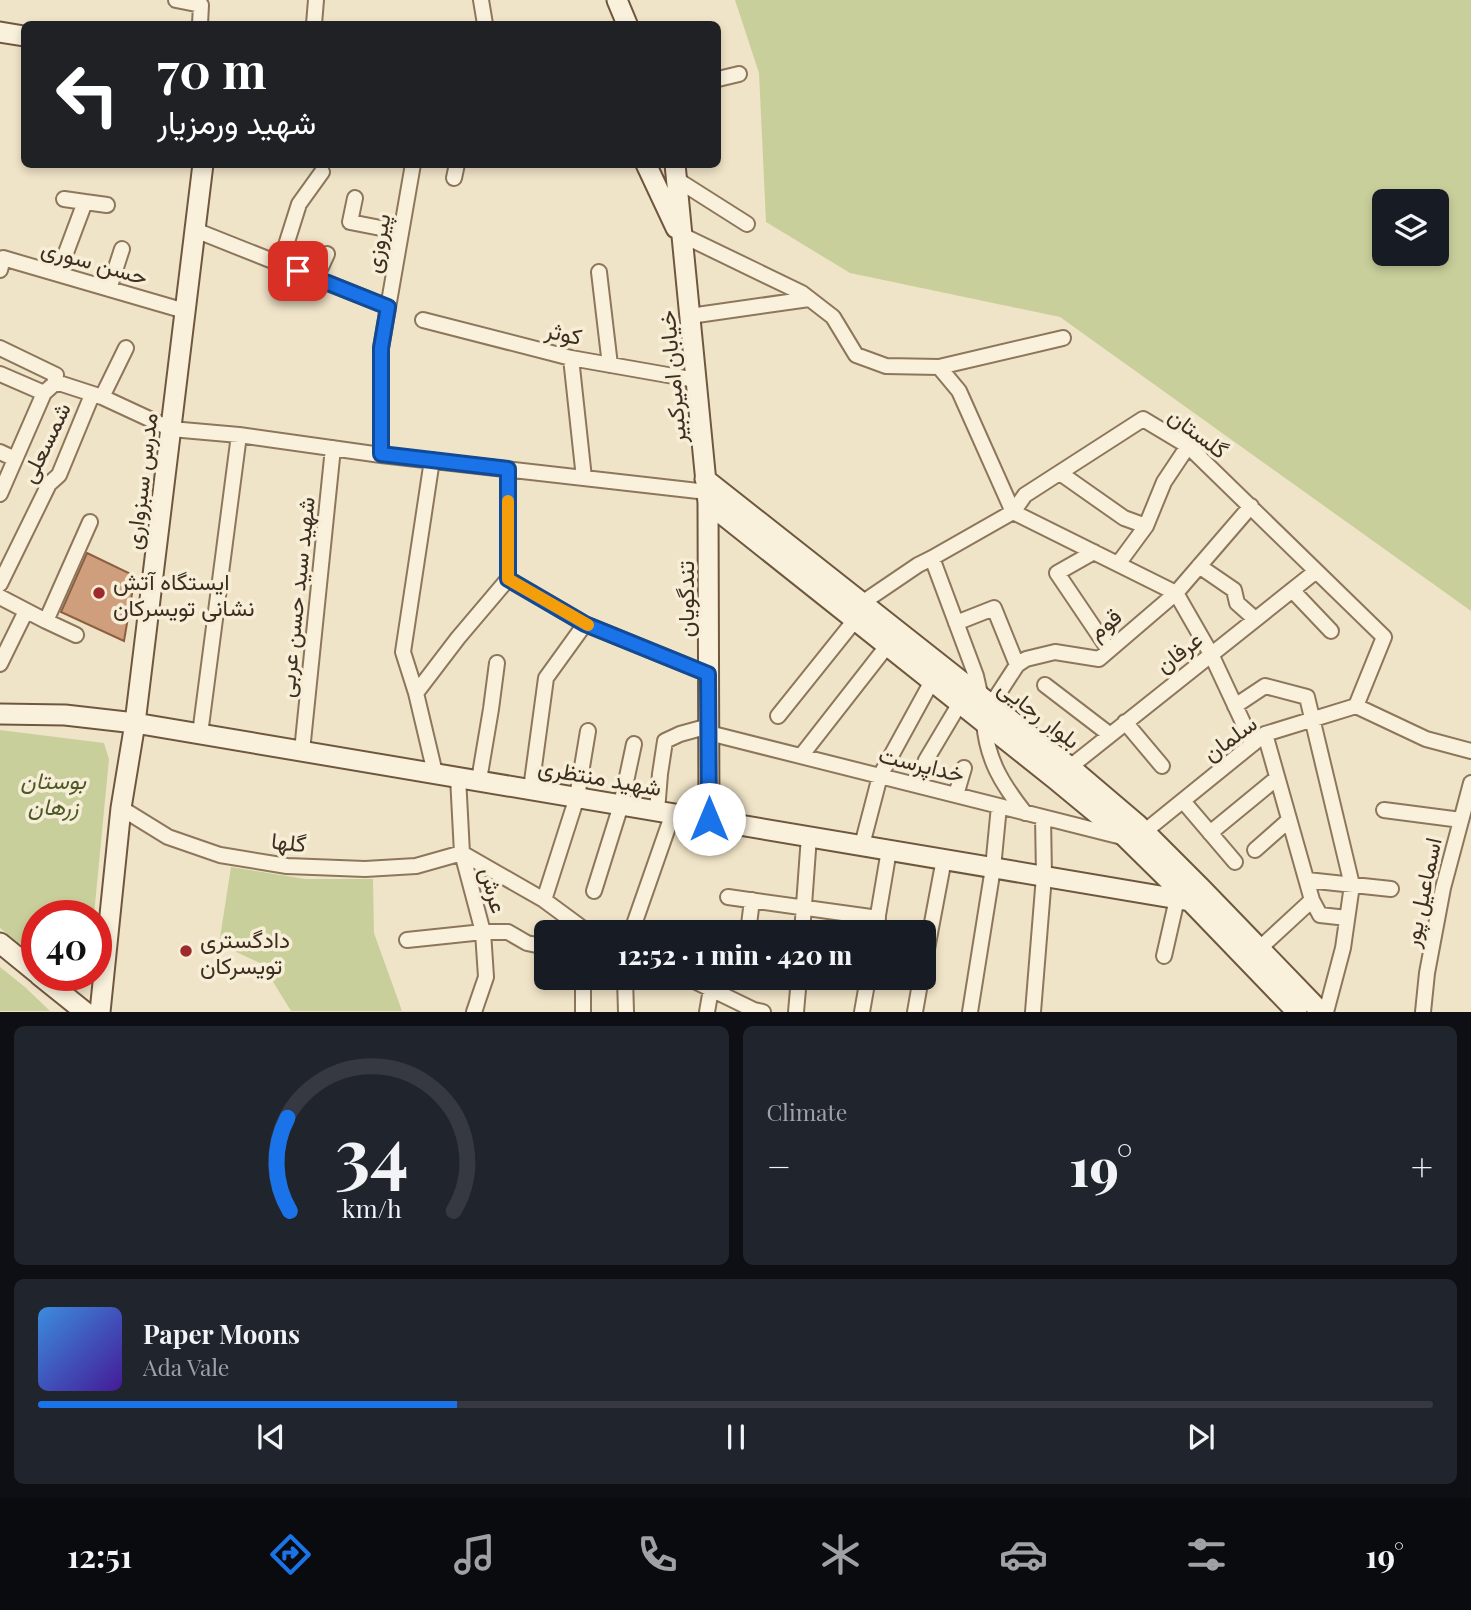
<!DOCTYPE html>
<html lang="en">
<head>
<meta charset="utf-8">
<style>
  :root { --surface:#171b24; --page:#20242c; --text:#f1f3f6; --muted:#9ea1a6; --line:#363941; --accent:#1a73e8 }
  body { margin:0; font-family:"Playfair Display",Vazirmatn,serif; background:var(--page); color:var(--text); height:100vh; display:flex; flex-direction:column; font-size:26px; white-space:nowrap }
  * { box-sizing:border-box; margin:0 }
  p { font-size:23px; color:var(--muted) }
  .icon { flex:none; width:38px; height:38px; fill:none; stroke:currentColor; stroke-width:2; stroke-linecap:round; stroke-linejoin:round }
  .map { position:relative; height:1012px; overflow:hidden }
  .details { display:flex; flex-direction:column; gap:14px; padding:14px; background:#0d0f14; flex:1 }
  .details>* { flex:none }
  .top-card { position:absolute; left:21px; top:21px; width:700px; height:147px; border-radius:10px; box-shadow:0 4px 10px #0003; background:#202124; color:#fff; overflow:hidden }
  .controls { position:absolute; left:1372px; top:189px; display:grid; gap:14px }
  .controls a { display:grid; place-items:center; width:77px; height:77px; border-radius:10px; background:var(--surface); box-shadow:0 4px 10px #0003; font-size:35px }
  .speed { position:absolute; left:21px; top:900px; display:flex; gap:14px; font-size:35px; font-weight:700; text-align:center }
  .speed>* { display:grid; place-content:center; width:91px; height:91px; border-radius:50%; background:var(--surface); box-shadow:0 4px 10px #0003; line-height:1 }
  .speed .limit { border:10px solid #d22; background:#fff; color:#111 }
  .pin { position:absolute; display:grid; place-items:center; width:60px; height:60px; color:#fff; margin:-30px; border-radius:14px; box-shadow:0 4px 10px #0006 }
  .me { position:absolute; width:77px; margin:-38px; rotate:0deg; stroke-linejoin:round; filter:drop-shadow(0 0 5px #0008) }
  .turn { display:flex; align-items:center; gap:24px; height:147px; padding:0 21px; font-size:32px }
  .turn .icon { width:91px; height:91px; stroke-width:2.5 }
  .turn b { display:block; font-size:49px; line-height:60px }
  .big { font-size:52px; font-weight:800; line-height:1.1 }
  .details .tile { flex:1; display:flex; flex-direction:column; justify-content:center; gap:10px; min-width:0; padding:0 24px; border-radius:10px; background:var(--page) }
  .details .dial { align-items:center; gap:0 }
  .dial svg { height:182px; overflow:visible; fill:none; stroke:var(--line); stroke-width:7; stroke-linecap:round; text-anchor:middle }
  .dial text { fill:var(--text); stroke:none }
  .song { display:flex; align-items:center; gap:21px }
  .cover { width:84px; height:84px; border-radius:10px; background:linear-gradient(135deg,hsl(210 70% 55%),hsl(260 70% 35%)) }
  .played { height:7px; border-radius:4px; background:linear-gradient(90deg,var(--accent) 30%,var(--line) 30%) }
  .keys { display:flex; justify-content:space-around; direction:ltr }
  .heat { display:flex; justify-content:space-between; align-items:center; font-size:38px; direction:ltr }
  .details .tiles { flex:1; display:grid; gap:14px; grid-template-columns:1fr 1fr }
  .tile:last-child { grid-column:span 2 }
  .trip { position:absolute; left:534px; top:920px; width:402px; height:70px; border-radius:10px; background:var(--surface); box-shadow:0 4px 10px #0003; font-weight:800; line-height:70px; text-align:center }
  .tab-bar { display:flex; height:112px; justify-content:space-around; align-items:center; background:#090b0e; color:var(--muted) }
  .tab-bar .icon { width:49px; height:49px }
  .tab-bar .active { color:var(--accent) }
  .tab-bar b { font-size:32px; color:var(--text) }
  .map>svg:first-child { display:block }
  .green { fill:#c9cf9b; fill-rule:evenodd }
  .building { fill:#cf9f7d; stroke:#8d5f41; stroke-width:2 }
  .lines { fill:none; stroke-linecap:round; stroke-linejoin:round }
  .street-casing { stroke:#8d765c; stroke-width:18 }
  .secondary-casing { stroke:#6f573f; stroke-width:23 }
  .street { stroke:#faf1dc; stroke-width:14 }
  .secondary { stroke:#faf1dc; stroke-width:19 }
  .route-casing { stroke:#114b97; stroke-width:18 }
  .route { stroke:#1a73e8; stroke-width:12 }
  .slow { stroke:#f59e0b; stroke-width:12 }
  .poi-dot { fill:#9e2a2b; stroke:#f7eed8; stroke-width:2.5 }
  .labels { text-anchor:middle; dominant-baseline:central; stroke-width:7; stroke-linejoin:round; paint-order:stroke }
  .street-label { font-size:23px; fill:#3d2e20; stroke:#f7eed8 }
  .poi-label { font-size:23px; fill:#3d2e20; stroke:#f7eed8; text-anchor:start }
  .park-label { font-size:23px; font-style:italic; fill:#4d5a26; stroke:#f7eed8 }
</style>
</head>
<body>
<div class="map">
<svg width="1471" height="1012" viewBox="0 0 1471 1012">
  <rect width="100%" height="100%" fill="#f0e4c8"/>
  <path class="green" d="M 735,0 L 1471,0 L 1471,611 L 1060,317 L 850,273 L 766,222 L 759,73 ZM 1437,201 L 1437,254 L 1384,254 L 1384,201 Z
    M 0,730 L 104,743 L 109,759 L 94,915 L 37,915 L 37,958 L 0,928 Z
    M 231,867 L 306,879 L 373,879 L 374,933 L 402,1011 L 291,1011 L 262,964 L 219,944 Z
    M 0,967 L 25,987 L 50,1011 L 0,1011 Z"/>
  <path class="building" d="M 87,553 L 135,576 L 124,641 L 61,612 Z"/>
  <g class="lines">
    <g class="street-casing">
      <path id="street" d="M 176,0 L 201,5 L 200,24
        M 481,0 L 485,24
        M 314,24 L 316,0
        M 718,79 L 739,74
        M 454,178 L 457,164
        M 676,179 L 747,224
        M 355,198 L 350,222 L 401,232
        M 64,199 L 85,202
        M 195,230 L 388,307
        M 682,235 L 802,293 L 833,317 L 856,355 L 886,366 L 939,367 L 959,391 L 1013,512 L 1176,593 L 1211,654 L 1253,744
        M 280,264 L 299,204 L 322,172
        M 0,270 L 3,258 L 185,311
        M 599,272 L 610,365
        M 58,274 L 85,202 L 107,205
        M 316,278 L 327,254
        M 109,289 L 122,249
        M 690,316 L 809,299
        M 423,320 L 571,358 L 696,380
        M 0,348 L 56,375 L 54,384 L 44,393 L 0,494
        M 571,358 L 584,478
        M 939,367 L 1063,338
        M 0,374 L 44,393
        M 54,384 L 62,384 L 102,397 L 171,429 L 239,435 L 381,455 L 707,492
        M 102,397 L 126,348
        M 0,452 L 15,459
        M 381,455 L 381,348 L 413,164
        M 432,460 L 403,652 L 416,693 L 435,773
        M 1060,473 L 1124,518 L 1146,526
        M 1094,552 L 1057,573 L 1109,650
        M 932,558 L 976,676 L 981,698
        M 1118,564 L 1146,526 L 1164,482 L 1188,446
        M 1199,566 L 1234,590 L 1237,603 L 1255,619
        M 508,579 L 585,624 L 708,674
        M 0,584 L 49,484 L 59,475 L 92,395
        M 1292,590 L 1331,631
        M 0,597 L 46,621 L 90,522
        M 862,603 L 918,565 L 932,558 L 1013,512 L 1025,495 L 1143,419 L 1188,446 L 1384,637 L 1356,706
        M 46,621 L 76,635
        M 956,623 L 994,608 L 1017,665
        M 0,664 L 26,611
        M 1045,685 L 1109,734
        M 416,693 L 458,638 L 508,579 L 508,469
        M 991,705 L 1017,665 L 1026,659 L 1055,652 L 1099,659 L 1176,593 L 1251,506
        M 1235,706 L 1265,686 L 1307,697 L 1352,885 L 1343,948 L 1326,1012
        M 1356,706 L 1426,739 L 1471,751
        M 778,716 L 855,620
        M 984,722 C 987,760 1002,784 1025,813
        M 1125,722 L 1162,766
        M 709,733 L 1122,837
        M 200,734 L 239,435
        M 1265,734 L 1312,900
        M 302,751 L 333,448
        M 801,756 L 887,646
        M 1070,767 L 1315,572
        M 458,777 L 462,853 L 483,932 L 486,977 L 474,1012
        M 479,780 L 491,709 L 497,663
        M 917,785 L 926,760 L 960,703
        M 531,789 L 546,678 L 585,624
        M 956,795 L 964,768
        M 1183,801 L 1235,862
        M 121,808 L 168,837 L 220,855 L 287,866 L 365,869 L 416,866 L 462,853 L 544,900 L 582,928 L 593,933
        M 1384,810 L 1461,820
        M 657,811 L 660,774 L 665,741 L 680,734 L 709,726
        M 1144,832 L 1265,734 L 1356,706
        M 1210,833 L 1277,778
        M 862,845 L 880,776 L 932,681
        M 1255,850 L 1289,820
        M 1307,880 L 1391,889
        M 594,891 L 621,805 L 634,744
        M 728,897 L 878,918
        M 544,900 L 577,797 L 588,731
        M 631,933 L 673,813
        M 748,933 L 752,900
        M 802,933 L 809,836
        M 875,933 L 889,850
        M 407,940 L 483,932 L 508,932 L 527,943 L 546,947
        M 1260,948 L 1312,900 L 1320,915 L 1347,918
        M 1164,956 L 1177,899
        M 924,965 L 944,859
        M 583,978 L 583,1012
        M 625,978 L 626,1012
        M 688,978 L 754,1010 L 763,1012
        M 707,1012 L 711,989
        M 796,1012 L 799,978
        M 862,1012 L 868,978
        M 915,1012 L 921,978
        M 970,1012 L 993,868 L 999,806
        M 1033,1012 L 1044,876 L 1043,817
        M 1423,1012 L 1427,973 L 1443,888 L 1471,783"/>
    </g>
    <g class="secondary-casing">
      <path id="secondary" d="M 617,0 L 627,24
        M 0,32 L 24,36
        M 646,164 L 676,228
        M 675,164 L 708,503 L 709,819
        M 705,479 L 1070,767 L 1137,824 L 1202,889 L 1321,1012
        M 708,503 L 1055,779 L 1125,837 L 1190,901 L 1297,1012
        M 0,714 L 65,715 L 135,723 L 1190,901
        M 0,943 L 37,973
        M 39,975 L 85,1012
        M 100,1012 L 121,808 L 135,723 L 203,164"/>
    </g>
    <use href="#street" class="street"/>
    <use href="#secondary" class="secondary"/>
  </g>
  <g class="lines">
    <g class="route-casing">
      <path id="route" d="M 298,271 L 388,307 L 381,348 L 381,454 L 508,469 L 508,579 L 585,624 L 708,674 L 709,819"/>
    </g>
    <use href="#route" class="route"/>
    <path class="slow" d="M 508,501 L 508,579 L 588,625"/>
  </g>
  <g class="poi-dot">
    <circle cx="99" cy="593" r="7"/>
    <circle cx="186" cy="951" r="7"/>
  </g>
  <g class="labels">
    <g class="street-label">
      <text transform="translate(376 243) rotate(-80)">پیروزی</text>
      <text transform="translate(95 261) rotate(16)">حسن سوری</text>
      <text transform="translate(564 332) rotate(13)">کوثر</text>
      <text transform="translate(671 377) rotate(-95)">خیابان امیرکبیر</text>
      <text transform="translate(1199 432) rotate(37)">گلستان</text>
      <text transform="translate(44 442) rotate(-64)">شمسعلی</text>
      <text transform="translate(140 481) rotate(-83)">مدرس سبزواری</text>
      <text transform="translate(295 597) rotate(-84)">شهید سید حسن عربی</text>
      <text transform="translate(684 599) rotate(-90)">تندگویان</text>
      <text transform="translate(1104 623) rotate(-39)">قوم</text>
      <text transform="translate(1178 651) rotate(-38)">عرفان</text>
      <text transform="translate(1040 713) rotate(38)">بلوار رجایی</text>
      <text transform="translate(1229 737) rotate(-36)">سلمان</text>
      <text transform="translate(922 763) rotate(14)">خداپرست</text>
      <text transform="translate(600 776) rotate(10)">شهید منتظری</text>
      <text transform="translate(289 841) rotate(6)">گلها</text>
      <text transform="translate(495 890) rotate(75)">عرش</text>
      <text transform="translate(1421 892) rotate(-78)">اسماعیل پور</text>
    </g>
    <g class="poi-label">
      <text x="113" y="580">ایستگاه آتش<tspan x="113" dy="26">نشانی تویسرکان</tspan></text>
      <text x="200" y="938">دادگستری<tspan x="200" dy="26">تویسرکان</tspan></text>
    </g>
    <g class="park-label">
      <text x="53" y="779">بوستان<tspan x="53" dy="26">زرهان</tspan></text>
    </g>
  </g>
</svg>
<div class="controls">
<a><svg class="icon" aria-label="layers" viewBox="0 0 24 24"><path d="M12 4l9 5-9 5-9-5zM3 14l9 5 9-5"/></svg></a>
</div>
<div class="speed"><div class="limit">40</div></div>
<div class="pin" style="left:298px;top:271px;background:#d93025"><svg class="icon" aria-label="arrive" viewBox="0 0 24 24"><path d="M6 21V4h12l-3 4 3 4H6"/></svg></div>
<svg class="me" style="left:709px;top:819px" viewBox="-20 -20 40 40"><circle r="19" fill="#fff"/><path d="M0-13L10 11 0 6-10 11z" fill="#1a73e8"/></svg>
<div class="trip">12:52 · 1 min · 420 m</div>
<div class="top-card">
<div class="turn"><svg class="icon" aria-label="left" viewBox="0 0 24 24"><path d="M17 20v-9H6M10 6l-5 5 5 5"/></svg><div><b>70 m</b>شهید ورمزیار</div></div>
</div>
</div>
<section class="details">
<div class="tiles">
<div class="tile dial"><svg viewBox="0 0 100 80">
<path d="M14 69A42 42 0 1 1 86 69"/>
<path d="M14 69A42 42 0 0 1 13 28" stroke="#1a73e8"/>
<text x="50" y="56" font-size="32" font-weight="700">34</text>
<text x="50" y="72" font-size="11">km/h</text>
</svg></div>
<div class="tile"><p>Climate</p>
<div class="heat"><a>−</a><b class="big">19°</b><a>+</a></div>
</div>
<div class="tile">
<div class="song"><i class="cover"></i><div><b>Paper Moons</b><p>Ada Vale</p></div></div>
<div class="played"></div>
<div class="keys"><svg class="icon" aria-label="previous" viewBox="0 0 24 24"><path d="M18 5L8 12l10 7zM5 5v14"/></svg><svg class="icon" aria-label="pause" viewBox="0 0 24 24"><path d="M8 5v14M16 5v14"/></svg><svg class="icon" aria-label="next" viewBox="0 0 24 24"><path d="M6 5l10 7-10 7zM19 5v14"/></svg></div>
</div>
</div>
</section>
<nav class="tab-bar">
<b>12:51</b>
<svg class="icon active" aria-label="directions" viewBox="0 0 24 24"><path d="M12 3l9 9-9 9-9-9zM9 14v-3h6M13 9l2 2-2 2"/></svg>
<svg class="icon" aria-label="music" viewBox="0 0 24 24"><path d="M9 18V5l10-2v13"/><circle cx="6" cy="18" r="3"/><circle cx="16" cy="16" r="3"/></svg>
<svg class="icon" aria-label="phone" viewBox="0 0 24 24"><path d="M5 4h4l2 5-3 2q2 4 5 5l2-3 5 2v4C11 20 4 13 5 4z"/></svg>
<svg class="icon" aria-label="climate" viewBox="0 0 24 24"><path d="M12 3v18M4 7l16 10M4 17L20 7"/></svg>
<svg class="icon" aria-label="car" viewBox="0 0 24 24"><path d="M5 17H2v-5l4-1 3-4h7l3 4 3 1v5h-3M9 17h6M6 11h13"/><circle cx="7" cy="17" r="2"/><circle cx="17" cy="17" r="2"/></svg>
<svg class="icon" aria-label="filters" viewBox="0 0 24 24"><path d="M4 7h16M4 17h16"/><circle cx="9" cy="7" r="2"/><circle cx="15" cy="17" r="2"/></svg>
<b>19°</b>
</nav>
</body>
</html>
